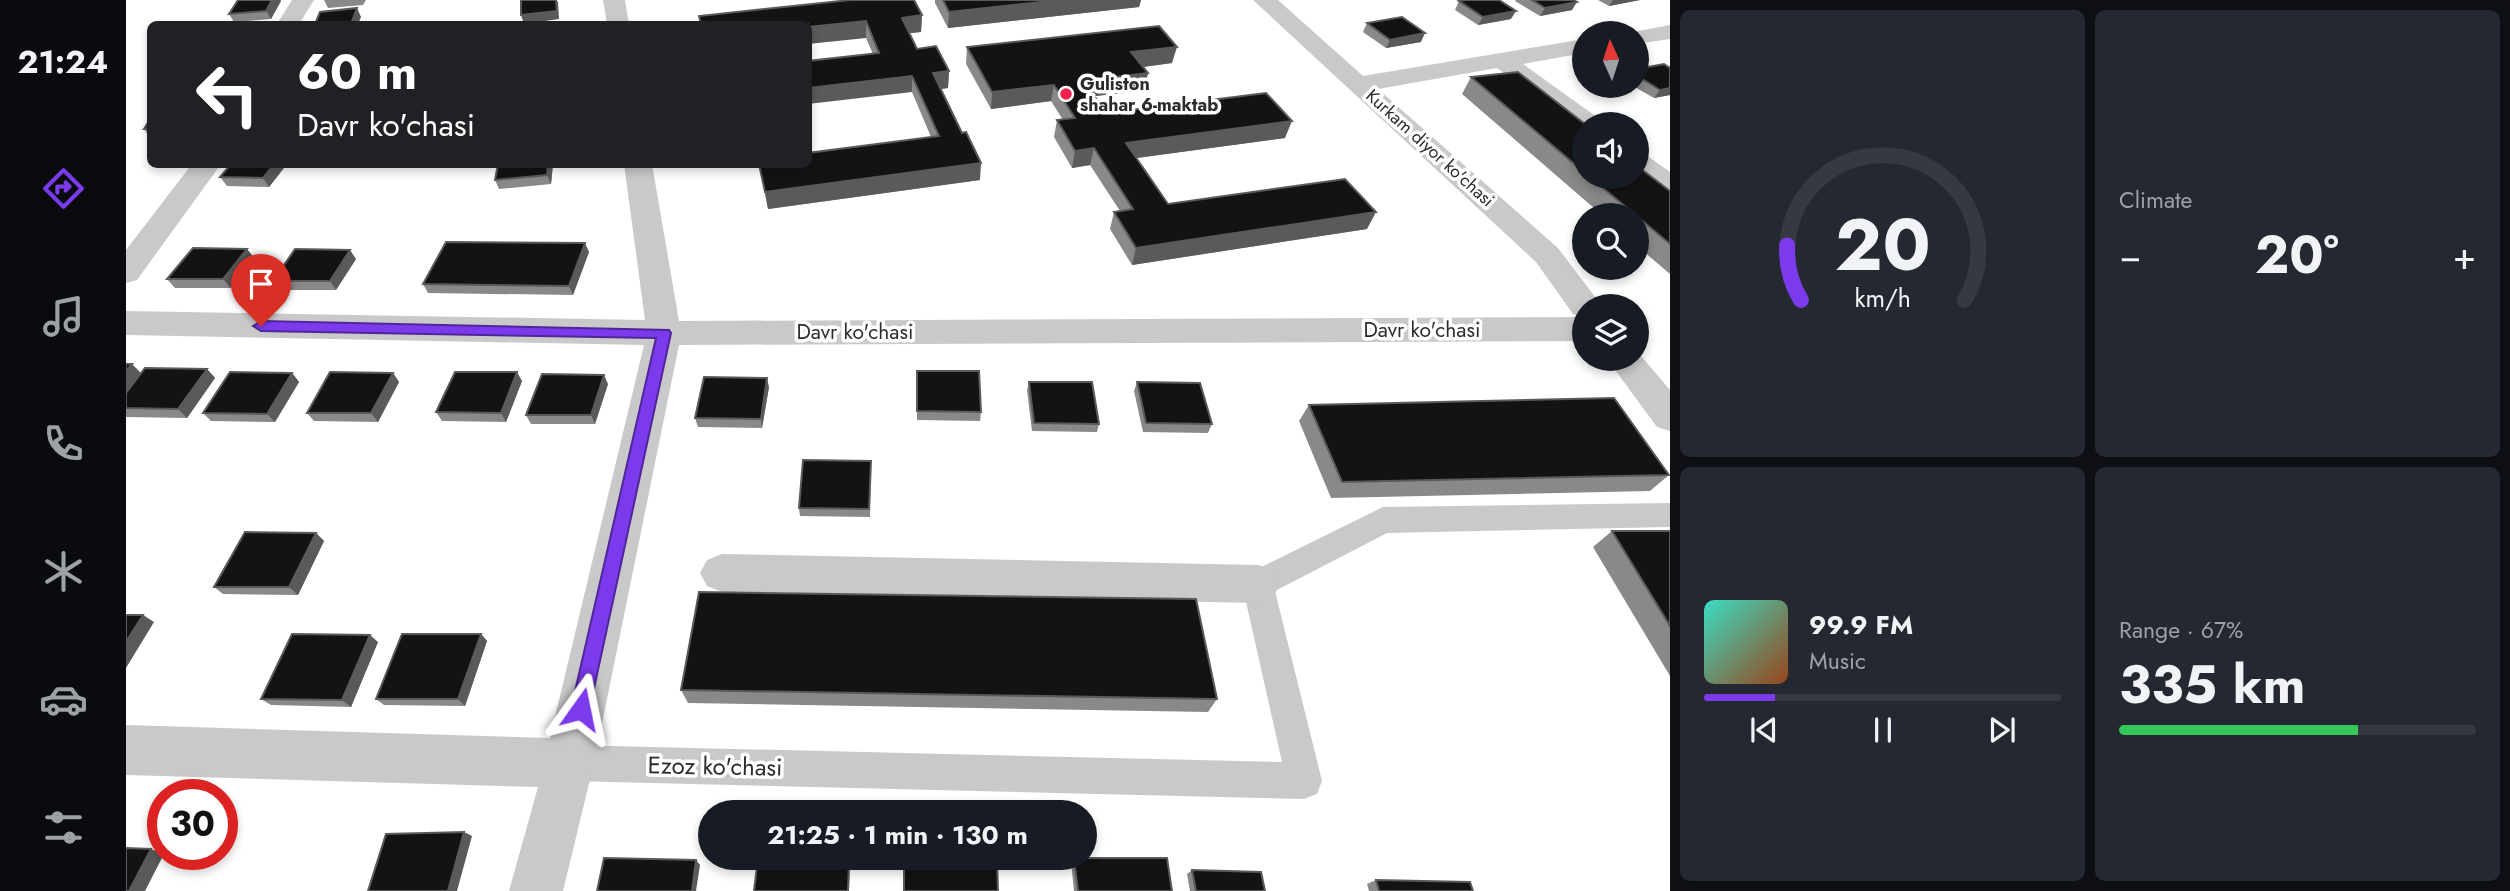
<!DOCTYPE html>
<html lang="en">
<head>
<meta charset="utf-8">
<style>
  :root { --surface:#171b24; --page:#242831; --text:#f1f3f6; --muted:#9ea1a6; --line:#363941; --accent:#7c3aed }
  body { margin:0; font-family:Jost,sans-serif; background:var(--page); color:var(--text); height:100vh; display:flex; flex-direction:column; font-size:26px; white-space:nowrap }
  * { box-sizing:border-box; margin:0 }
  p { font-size:23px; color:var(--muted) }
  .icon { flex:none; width:38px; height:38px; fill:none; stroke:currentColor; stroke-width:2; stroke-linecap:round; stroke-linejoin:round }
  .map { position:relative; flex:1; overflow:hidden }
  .side { display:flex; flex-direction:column; gap:10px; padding:10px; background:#0d0f14; width:840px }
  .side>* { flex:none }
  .guide { position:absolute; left:21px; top:21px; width:665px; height:147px; border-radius:10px; box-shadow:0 4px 10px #0003; background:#202124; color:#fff; overflow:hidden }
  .needle { width:46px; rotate:357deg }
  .controls { position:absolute; left:1446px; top:21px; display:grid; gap:14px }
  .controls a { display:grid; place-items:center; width:77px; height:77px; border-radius:50%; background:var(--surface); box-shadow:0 4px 10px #0003; font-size:35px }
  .speed { position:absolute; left:21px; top:779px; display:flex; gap:14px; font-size:35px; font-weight:700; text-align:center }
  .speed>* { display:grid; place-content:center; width:91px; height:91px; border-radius:50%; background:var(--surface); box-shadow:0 4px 10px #0003; line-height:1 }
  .speed .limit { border:10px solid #d22; background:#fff; color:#111 }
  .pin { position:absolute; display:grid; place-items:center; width:60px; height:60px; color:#fff; margin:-72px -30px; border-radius:50% 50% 50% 0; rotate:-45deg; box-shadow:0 0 7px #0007 }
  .pin .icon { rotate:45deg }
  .me { position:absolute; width:77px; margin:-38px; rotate:12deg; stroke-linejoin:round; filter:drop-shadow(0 0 5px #0008) }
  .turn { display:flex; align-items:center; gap:24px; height:147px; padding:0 35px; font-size:32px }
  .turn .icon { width:91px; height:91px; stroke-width:2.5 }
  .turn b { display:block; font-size:49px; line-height:60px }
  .big { font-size:52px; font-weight:700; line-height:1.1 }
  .side .card { flex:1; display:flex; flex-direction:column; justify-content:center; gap:10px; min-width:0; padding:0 24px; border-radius:10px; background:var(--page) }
  .side .dial { align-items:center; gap:0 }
  .dial svg { height:182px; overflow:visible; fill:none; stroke:var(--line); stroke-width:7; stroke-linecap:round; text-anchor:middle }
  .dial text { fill:var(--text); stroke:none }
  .song { display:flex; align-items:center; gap:21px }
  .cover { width:84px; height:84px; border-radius:10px; background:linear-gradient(135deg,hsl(170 70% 55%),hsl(20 70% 35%)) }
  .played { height:7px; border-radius:4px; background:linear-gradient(90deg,var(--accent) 20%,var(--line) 20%) }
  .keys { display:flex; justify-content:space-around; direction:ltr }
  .heat { display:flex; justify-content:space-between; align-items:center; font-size:38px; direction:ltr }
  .charge { height:10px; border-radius:5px; background:linear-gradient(90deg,#34c759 67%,var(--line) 0) }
  .side .tiles { flex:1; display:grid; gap:10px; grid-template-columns:repeat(2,1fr) }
  .trip { position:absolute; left:572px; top:800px; width:399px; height:70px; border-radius:35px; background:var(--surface); box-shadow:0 4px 10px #0003; font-weight:700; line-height:70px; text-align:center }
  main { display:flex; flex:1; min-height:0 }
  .dock { display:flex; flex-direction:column; width:126px; justify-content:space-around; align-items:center; background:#090b0e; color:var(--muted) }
  .dock .icon { width:49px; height:49px }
  .dock .active { color:var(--accent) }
  .dock b { font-size:32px; color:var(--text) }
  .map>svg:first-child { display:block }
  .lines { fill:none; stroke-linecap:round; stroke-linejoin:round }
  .service { fill:#c9c9c9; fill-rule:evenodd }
  .minor { fill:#c9c9c9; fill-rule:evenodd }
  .wall { fill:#898989 }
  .shaded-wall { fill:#5a5a5a }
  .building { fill:#131313; stroke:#5a5a5a; stroke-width:2 }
  .route { fill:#7c3aed; stroke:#51269a; stroke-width:2 }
  .poi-dot { fill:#f1214f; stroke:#fff; stroke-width:2.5 }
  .labels { text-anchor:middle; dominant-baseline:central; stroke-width:7; stroke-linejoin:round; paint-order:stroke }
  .far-poi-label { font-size:18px; font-weight:bold; fill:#2c2c2c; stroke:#fff; text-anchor:start }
  .far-street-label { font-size:18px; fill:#2c2c2c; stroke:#fff }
  .street-label { font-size:21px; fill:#2c2c2c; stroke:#fff }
  .near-street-label { font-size:24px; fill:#2c2c2c; stroke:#fff }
</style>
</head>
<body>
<main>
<nav class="dock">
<b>21:24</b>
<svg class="icon active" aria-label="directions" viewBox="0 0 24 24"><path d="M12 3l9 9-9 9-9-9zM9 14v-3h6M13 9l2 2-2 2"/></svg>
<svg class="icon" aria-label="music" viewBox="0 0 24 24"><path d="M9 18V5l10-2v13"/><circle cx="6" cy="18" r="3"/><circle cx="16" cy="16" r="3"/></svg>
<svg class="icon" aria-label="phone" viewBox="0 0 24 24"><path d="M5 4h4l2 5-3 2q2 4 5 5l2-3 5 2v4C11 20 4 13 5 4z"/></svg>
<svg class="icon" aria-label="climate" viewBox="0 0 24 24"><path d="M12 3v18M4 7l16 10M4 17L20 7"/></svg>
<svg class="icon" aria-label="car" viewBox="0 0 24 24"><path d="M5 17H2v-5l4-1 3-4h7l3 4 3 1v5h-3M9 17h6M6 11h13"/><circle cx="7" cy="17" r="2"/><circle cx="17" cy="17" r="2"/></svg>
<svg class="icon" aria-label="filters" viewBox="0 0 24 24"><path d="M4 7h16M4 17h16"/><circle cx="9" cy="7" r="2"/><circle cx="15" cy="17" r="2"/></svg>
</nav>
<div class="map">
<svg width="1544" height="891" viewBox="0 0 1544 891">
  <rect width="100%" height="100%" fill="#fff"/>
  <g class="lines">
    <path class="service" d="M 1544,503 L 1544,527 L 1261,533 L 1149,591 L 1196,781 L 1191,794 L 1178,799 L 443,781 L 430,776 L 425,763 L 430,750 L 443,745 L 1156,762 L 1116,584 L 1121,574 L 1257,507 Z"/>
    <path class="minor" d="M 166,0 L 188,0 L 173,24 L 151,24 Z
      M 477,0 L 499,0 L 503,24 L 481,24 Z
      M 1127,0 L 1152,0 L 1237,76 L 1458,39 L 1458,53 L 1397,64 L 1472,118 L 1476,124 L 1458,124 L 1458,131 L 1371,68 L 1252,89 L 1432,248 L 1476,306 L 1458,306 L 1458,341 L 553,345 L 468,763 L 437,891 L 383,891 L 412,787 L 0,775 L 0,725 L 424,738 L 518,345 L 0,335 L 0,311 L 519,320 L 498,164 L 526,164 L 553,321 L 1457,317 L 1447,314 L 1410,262 Z
      M 1544,25 L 1544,39 L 1510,44 L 1510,33 L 1501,33 Z
      M 1510,153 L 1520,155 L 1544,172 L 1544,195 L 1534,192 L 1510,175 Z
      M 66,164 L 95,164 L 11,280 L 0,283 L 0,250 Z
      M 1510,350 L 1544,390 L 1544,431 L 1531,427 L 1481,359 L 1510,359 Z
      M 596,554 L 1132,565 L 1147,570 L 1154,584 L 1147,598 L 1132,603 L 596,592 L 581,586 L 574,573 L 581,560 Z"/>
  </g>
  <path class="wall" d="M 112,0 L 154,0 L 155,1 L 145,19 L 108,22 L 103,14 Z
    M 198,0 L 240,0 L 237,5 L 202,8 Z
    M 809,0 L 1015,0 L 1013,7 L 822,28 L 809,3 Z
    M 1390,0 L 1448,0 L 1446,10 L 1414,16 L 1389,1 Z
    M 1472,0 L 1514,0 L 1483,6 Z
    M 1333,1 L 1385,19 L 1352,25 L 1329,10 Z
    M 796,15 L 795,32 L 784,33 L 791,49 L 823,71 L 822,88 L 815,89 L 854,180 L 642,209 L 633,164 L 805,137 L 786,92 L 747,54 L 740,38 L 682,24 Z
    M 1241,23 L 1295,42 L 1260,48 L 1237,32 Z
    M 841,47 L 1046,63 L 1017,67 L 1022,73 L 1018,90 L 968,96 L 980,113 L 1159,138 L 1010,158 L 1042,204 L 1241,229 L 1006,265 L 984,229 L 988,212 L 994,211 L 964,165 L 946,168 L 928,137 L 931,120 L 937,120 L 925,101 L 865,109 L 840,64 Z
    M 1510,69 L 1544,95 L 1528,98 L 1507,86 L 1510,86 Z
    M 1345,77 L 1458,124 L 1458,177 L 1510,177 L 1544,191 L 1544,274 L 1510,245 L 1510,215 L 1476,215 L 1336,94 Z
    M 24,119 L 24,138 L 18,129 Z
    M 105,164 L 161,164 L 143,187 L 101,186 L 94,177 Z
    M 372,164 L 427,164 L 425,184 L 373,189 L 369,180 Z
    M 121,249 L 128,258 L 105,288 L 49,288 L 41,279 Z
    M 463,252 L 447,295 L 302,293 L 297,284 Z
    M 230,259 L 210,290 L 154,290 L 147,281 Z
    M 81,369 L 89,378 L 61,418 L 0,417 L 0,393 Z
    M 791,371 L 855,412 L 854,421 L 791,420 Z
    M 166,373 L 173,382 L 149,422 L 85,421 L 77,413 Z
    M 267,373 L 273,382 L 252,422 L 188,421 L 181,413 Z
    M 396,381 L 380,422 L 316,421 L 310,412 Z
    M 903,382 L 973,424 L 971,432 L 906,431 L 901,390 Z
    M 1011,382 L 1086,424 L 1082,433 L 1017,432 L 1008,391 Z
    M 482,384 L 469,424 L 405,424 L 400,415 Z
    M 643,387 L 636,428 L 572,427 L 569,418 Z
    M 1183,405 L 1543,475 L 1524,491 L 1205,498 L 1173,421 Z
    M 745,469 L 744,517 L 674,516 L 673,508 Z
    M 1486,531 L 1544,531 L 1544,676 L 1467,547 Z
    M 190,533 L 198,541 L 172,595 L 97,594 L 88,587 Z
    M 355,634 L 361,641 L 339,706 L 258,705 L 250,699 Z
    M 252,642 L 225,707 L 145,705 L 135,699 Z
    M 555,690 L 1091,699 L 1082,712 L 562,703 Z
    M 948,858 L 1046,891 L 948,891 L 945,862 Z
    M 1066,870 L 1139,891 L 1064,891 L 1061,874 Z
    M 1250,880 L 1347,891 L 1243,891 L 1241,884 Z"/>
  <path class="shaded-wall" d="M 146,0 L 154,0 L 155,1 L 145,19 L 140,11 Z
    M 430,0 L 432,2 L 433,19 L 398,24 L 395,15 Z
    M 934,0 L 1015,0 L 1013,7 L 822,28 L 823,12 Z
    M 1487,0 L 1514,0 L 1483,6 Z
    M 1451,2 L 1446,10 L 1414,16 L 1419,8 Z
    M 231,8 L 235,17 L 232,24 L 225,24 Z
    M 1390,11 L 1385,19 L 1352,25 L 1357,17 Z
    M 796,15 L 795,32 L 776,34 L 776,18 Z
    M 740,21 L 740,38 L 682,44 L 682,27 Z
    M 1299,33 L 1295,42 L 1260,48 L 1264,40 Z
    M 1051,47 L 1046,63 L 1002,69 L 1005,52 Z
    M 823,71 L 822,88 L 807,90 L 807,73 Z
    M 1022,73 L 1018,90 L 955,98 L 958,81 Z
    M 786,76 L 786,92 L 682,104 L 682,88 Z
    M 928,85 L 925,101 L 865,109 L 866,92 Z
    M 1544,88 L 1544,95 L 1528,98 L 1534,90 Z
    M 1166,121 L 1159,138 L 996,160 L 1000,143 Z
    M 968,148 L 964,165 L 946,168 L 949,151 Z
    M 855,163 L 854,180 L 642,209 L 639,192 Z
    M 148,164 L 161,164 L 143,187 L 137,178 Z
    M 422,164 L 427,164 L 425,184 L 421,175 Z
    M 1250,212 L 1241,229 L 1006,265 L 1010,248 Z
    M 459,243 L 463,252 L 447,295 L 443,286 Z
    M 121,249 L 128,258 L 105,288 L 97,279 Z
    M 224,250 L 230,259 L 210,290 L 204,281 Z
    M 6,364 L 15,373 L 0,392 L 0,371 Z
    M 81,369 L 89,378 L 61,418 L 52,409 Z
    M 391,372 L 396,381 L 380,422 L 375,413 Z
    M 166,373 L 173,382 L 149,422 L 141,414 Z
    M 267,373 L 273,382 L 252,422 L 245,413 Z
    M 478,375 L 482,384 L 469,424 L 465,415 Z
    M 641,378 L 643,387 L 636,428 L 635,419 Z
    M 190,533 L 198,541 L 172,595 L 163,587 Z
    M 17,615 L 28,622 L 0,668 L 0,642 Z
    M 355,634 L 361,641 L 339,706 L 332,699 Z
    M 244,635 L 252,642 L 225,707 L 216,700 Z
    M 338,832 L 346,836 L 331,891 L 322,891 Z
    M 25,849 L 38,854 L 19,891 L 3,891 Z
    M 723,858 L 724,861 L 723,891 L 722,891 Z
    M 570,860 L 574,865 L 570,891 L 566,891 Z"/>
  <path class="building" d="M 112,0 L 146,0 L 140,11 L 103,14 Z
    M 395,0 L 430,0 L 431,11 L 395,15 Z
    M 724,0 L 788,0 L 796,15 L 776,18 L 791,49 L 810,46 L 823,71 L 807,73 L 836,133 L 840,132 L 855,163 L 639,192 L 633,164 L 682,164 L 682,153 L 813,136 L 786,76 L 682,88 L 682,61 L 753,53 L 740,21 L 682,27 L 682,24 L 575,24 L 573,16 Z
    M 817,0 L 934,0 L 823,12 Z
    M 1340,0 L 1373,0 L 1390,11 L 1357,17 L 1333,1 Z
    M 1406,0 L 1448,0 L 1451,2 L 1419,8 Z
    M 231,8 L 225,24 L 189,24 L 194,12 Z
    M 1276,17 L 1299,33 L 1264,40 L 1241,23 Z
    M 1033,26 L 1051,47 L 1005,52 L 1022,73 L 958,81 L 980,113 L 1140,93 L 1166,121 L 1000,143 L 1042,204 L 1219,179 L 1250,212 L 1010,248 L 988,212 L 1007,209 L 968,148 L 949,151 L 931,120 L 949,118 L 928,85 L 866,92 L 841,47 Z
    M 1538,64 L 1544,68 L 1544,88 L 1534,90 L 1510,75 L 1510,69 Z
    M 1392,72 L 1459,124 L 1458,124 L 1458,172 L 1345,77 Z
    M 24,119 L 24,129 L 18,129 Z
    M 105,164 L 148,164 L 137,178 L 94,177 Z
    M 372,164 L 422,164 L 421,175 L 369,180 Z
    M 1510,165 L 1544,191 L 1544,244 L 1464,177 L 1510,177 Z
    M 320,242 L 459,243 L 443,286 L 297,284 Z
    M 67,248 L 121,249 L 97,279 L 41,279 Z
    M 169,249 L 224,250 L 204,281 L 147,281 Z
    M 0,364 L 6,364 L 0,371 Z
    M 19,368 L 81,369 L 52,409 L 0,408 L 0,393 Z
    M 791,371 L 853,371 L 855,412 L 791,411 Z
    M 104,372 L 166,373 L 141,414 L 77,413 Z
    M 204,372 L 267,373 L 245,413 L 181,413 Z
    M 329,372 L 391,372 L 375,413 L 310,412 Z
    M 416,374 L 478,375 L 465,415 L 400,415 Z
    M 578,377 L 641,378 L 635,419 L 569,418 Z
    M 903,382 L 966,382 L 973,424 L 908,423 Z
    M 1011,382 L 1074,383 L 1086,424 L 1020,423 Z
    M 1488,398 L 1543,475 L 1216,482 L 1183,405 Z
    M 677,460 L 745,461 L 743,509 L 673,508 Z
    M 1486,531 L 1544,531 L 1544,626 Z
    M 119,532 L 190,533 L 163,587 L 88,587 Z
    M 573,592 L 1070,599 L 1091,699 L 555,690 Z
    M 0,615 L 17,615 L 0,642 Z
    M 166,634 L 244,635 L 216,700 L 135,699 Z
    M 276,634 L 355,634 L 332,699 L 250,699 Z
    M 338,832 L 322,891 L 242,891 L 260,834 Z
    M 0,848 L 25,849 L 3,891 L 0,891 Z
    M 478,858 L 570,860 L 566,891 L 471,891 Z
    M 632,858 L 723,858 L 722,891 L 628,891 Z
    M 948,858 L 1041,858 L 1046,891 L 952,891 Z
    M 778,860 L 871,861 L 872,891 L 778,891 Z
    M 1066,870 L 1135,872 L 1139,891 L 1070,891 Z
    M 1250,880 L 1344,882 L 1347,891 L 1253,891 Z"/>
  <path class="route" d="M 135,321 L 543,330 L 545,333 L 462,716 L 455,719 L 448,716 L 445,709 L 530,338 L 135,331 L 127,326 Z"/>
  <circle class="poi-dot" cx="940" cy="94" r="7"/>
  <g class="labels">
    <g class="far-poi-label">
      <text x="954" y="84">Guliston<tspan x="954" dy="21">shahar 6-maktab</tspan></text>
    </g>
    <g class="far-street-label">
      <text transform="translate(1304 148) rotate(42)">Kurkam diyor ko'chasi</text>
    </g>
    <g class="street-label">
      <text x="1296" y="330">Davr ko'chasi</text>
      <text x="729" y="332">Davr ko'chasi</text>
    </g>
    <g class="near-street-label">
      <text transform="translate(589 766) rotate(1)">Ezoz ko'chasi</text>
    </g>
  </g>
</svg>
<div class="controls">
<a><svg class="needle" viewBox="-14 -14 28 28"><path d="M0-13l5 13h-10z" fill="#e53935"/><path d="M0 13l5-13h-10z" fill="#9ea1a6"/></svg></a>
<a><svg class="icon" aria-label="sound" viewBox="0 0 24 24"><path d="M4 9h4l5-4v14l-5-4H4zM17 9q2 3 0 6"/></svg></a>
<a><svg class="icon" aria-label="search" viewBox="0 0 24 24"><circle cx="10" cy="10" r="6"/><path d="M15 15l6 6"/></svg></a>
<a><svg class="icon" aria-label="layers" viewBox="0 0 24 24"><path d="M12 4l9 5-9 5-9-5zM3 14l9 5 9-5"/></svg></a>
</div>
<div class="speed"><div class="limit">30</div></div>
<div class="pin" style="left:135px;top:326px;background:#d93025"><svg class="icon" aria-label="arrive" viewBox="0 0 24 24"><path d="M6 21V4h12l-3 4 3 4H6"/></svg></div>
<svg class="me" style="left:455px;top:709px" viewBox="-20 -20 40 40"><path d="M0-17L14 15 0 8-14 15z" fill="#7c3aed" stroke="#fff" stroke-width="4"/></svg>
<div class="trip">21:25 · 1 min · 130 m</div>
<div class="guide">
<div class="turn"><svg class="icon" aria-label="left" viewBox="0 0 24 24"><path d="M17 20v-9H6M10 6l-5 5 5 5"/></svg><div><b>60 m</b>Davr ko'chasi</div></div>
</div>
</div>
<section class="side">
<div class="tiles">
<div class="card dial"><svg viewBox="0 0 100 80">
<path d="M14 69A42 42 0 1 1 86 69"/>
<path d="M14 69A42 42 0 0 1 8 45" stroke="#7c3aed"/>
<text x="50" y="56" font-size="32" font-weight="700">20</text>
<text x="50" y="72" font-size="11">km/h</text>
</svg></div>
<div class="card"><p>Climate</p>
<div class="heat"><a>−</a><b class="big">20°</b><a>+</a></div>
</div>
<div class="card">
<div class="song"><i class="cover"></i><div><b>99.9 FM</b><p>Music</p></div></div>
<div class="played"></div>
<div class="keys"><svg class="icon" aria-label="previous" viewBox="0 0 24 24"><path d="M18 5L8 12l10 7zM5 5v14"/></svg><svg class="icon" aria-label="pause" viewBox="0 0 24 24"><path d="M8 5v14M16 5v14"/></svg><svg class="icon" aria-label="next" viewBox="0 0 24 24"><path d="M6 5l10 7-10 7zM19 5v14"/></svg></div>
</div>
<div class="card"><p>Range · 67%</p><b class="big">335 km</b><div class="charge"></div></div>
</div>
</section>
</main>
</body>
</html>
